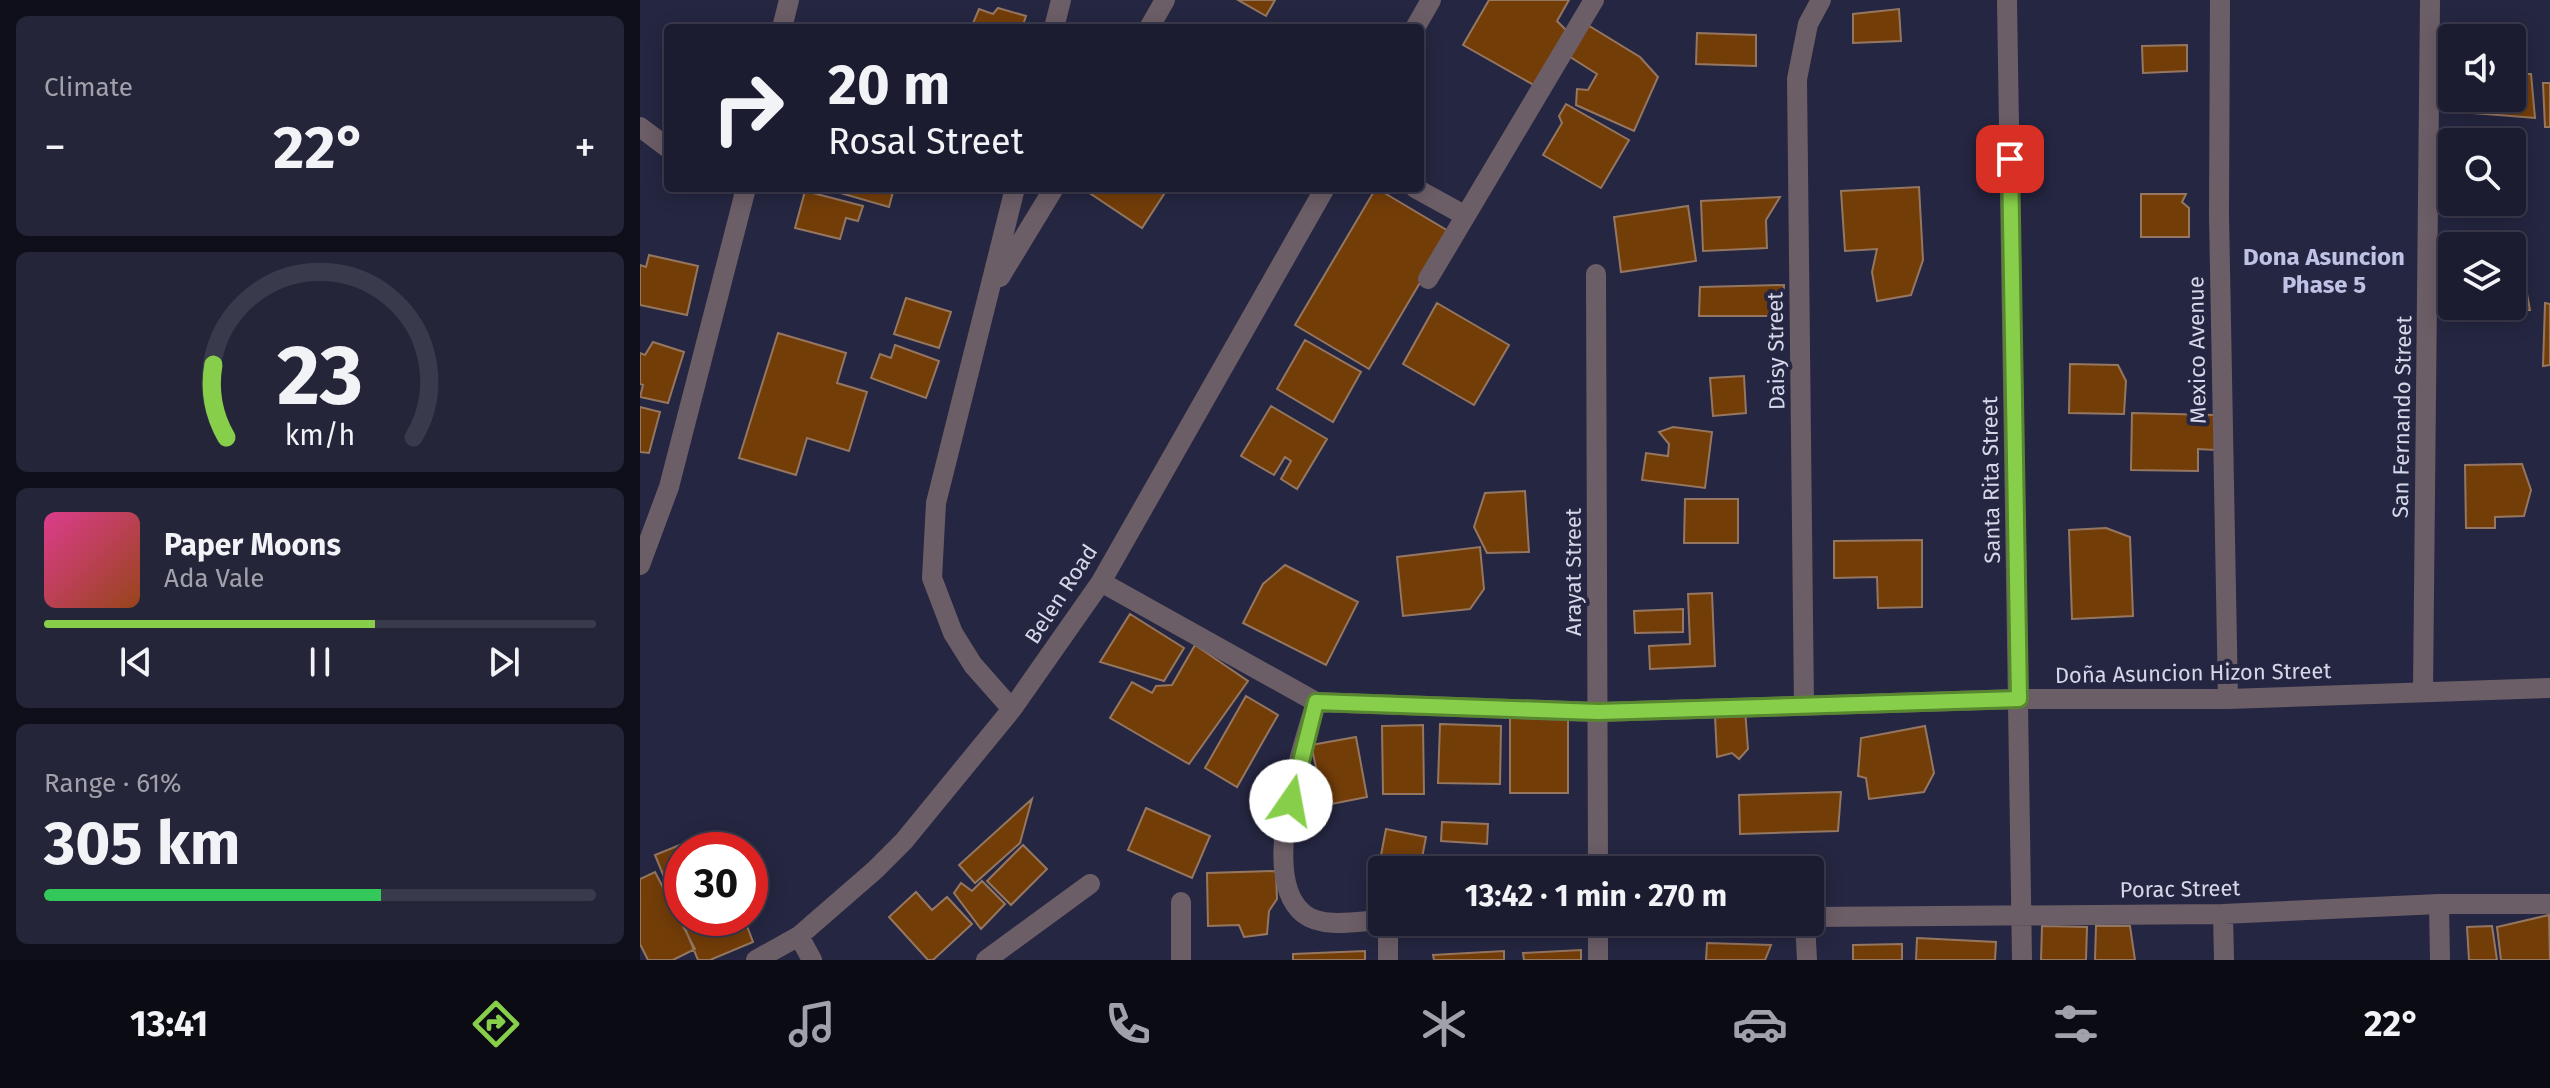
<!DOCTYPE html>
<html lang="en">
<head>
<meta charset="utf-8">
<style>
  :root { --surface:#1c1c31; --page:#252539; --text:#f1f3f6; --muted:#a0a1ab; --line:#3a3a4d; --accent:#87cf4a }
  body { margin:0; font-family:"Fira Sans",sans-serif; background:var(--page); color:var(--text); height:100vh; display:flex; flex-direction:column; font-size:30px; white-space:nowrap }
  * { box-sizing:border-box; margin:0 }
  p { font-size:26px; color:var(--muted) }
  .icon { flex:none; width:44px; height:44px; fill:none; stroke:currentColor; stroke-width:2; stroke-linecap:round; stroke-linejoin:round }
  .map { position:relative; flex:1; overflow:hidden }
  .sheet { display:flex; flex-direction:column; gap:16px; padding:16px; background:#0f0f1b; width:640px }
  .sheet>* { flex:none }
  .guide { position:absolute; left:24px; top:24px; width:760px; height:168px; border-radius:8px; box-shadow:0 4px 20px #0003,0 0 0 2px var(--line); background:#1c1c31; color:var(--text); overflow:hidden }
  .controls { position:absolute; left:1798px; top:24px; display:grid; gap:16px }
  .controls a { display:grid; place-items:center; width:88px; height:88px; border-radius:8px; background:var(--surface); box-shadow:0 4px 20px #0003,0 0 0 2px var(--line); font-size:40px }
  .speed { position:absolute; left:24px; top:832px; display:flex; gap:16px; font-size:40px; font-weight:700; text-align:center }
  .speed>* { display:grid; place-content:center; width:104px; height:104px; border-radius:50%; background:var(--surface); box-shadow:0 4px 20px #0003,0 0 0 2px var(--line); line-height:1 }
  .speed .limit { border:12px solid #d22; background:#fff; color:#111 }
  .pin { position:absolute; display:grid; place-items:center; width:68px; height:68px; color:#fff; margin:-34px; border-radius:16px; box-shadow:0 4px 12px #0006 }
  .me { position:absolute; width:88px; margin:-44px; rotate:12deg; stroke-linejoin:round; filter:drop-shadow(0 0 6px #0008) }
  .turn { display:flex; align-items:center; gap:28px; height:168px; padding:0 32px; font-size:36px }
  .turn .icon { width:104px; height:104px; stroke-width:2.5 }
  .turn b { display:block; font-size:56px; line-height:68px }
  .big { font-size:60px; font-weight:700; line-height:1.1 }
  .sheet .tile { flex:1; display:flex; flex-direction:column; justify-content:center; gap:12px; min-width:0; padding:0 28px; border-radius:12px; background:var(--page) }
  .sheet .dial { align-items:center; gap:0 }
  .dial svg { height:208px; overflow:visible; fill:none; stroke:var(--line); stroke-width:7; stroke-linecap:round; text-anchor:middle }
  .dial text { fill:var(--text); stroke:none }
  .song { display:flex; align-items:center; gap:24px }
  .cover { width:96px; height:96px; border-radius:12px; background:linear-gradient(135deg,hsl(330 70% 55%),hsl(20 70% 35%)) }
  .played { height:8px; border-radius:4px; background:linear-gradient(90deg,var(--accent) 60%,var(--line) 60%) }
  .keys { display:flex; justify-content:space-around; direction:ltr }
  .heat { display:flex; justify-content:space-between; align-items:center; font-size:44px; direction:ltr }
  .charge { height:12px; border-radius:6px; background:linear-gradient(90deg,#34c759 61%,var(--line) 0) }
  .trip { position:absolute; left:728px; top:856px; width:456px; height:80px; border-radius:8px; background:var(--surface); box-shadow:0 4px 20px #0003,0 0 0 2px var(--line); font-weight:700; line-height:80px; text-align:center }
  .tabs { display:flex; height:128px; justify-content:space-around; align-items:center; background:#0b0b14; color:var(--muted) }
  .tabs .icon { width:56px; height:56px }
  .tabs .selected { color:var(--accent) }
  .tabs b { font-size:36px; color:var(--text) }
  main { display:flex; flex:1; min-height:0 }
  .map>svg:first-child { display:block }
  .building { fill:#733d08; stroke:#957761; stroke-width:2 }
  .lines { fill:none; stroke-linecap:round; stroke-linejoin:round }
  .street { stroke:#6c5e67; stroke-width:20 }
  .route-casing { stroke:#588730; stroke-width:20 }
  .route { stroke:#87cf4a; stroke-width:14 }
  .labels { text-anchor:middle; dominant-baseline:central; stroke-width:8; stroke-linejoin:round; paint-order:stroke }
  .street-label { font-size:22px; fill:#d5d7e9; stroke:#252641 }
  .neighbourhood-label { font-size:24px; font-weight:bold; fill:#bec2e5; stroke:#252641 }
</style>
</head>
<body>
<main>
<section class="sheet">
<div class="tile"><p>Climate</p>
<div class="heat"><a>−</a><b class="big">22°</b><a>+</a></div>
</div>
<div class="tile dial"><svg viewBox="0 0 100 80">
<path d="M14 69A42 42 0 1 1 86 69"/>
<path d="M14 69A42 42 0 0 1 9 41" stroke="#87cf4a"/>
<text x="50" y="56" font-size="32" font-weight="700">23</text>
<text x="50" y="72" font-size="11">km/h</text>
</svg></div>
<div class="tile">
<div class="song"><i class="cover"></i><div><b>Paper Moons</b><p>Ada Vale</p></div></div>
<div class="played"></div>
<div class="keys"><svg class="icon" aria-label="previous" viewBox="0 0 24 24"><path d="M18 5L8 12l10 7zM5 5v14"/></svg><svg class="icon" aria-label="pause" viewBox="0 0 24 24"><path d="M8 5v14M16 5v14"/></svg><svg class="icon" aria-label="next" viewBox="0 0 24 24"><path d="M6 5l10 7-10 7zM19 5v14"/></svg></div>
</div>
<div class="tile"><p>Range · 61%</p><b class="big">305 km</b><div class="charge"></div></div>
</section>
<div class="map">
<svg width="1910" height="960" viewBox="0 0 1910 960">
  <rect width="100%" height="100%" fill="#252641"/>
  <path class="building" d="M 598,0 L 635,0 L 626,16 Z
    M 849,0 L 929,0 L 917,21 L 929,33 L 899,88 L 823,45 Z
    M 358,8 L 386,16 L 382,28 L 331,28 L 339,9 L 353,14 Z
    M 1259,9 L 1261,41 L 1213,43 L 1213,14 Z
    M 946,24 L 1000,57 L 1018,77 L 994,131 L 936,105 L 937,89 L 948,90 L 957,74 L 927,55 Z
    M 1057,33 L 1116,35 L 1116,66 L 1056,64 Z
    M 1547,45 L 1547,71 L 1503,73 L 1502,46 Z
    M 1872,74 L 1891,74 L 1895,118 L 1821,112 L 1823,98 L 1872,98 Z
    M 1903,83 L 1910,83 L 1910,127 L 1905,127 Z
    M 926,104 L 989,140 L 961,188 L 903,155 L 922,123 L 919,116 Z
    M 1279,187 L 1283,260 L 1271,295 L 1237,301 L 1232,272 L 1237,249 L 1205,251 L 1201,191 Z
    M 183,188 L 254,188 L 249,207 Z
    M 451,188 L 528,188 L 502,228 L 448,192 Z
    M 736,188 L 810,232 L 729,369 L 655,325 Z
    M 165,191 L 223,206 L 218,221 L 206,218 L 200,239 L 155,228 Z
    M 1501,194 L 1546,194 L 1542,202 L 1549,208 L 1549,237 L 1501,237 Z
    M 1140,197 L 1126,220 L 1127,248 L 1063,251 L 1061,201 Z
    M 1048,206 L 1056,261 L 981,272 L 974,217 Z
    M 9,255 L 58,266 L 47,315 L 0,305 L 0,265 L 6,267 Z
    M 1881,262 L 1890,310 L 1815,313 L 1815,306 L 1872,306 L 1872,263 Z
    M 1144,285 L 1143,316 L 1059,316 L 1060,287 Z
    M 266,298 L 311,312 L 299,348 L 254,334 Z
    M 797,303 L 869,345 L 834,405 L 763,364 Z
    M 1905,303 L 1910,304 L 1910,365 L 1903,366 Z
    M 138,333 L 206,353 L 197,383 L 227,392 L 209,451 L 167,438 L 156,475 L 99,458 Z
    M 665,340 L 721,372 L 693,422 L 637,389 Z
    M 13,342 L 44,352 L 28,403 L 0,397 L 3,385 L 0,384 L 0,353 L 5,355 Z
    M 255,345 L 299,361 L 286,398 L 231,378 L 240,354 L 251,358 Z
    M 1430,364 L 1478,365 L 1486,381 L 1484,414 L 1429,413 Z
    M 1104,376 L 1106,413 L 1073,416 L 1070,378 Z
    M 631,406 L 687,439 L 657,489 L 641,479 L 651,461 L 645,457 L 634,475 L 601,456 Z
    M 0,407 L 20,412 L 9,453 L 0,452 Z
    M 1492,413 L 1575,415 L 1575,450 L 1558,449 L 1558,471 L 1491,470 Z
    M 1033,427 L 1072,432 L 1065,488 L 1002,480 L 1006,453 L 1028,456 L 1029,444 L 1019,432 Z
    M 1882,464 L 1891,490 L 1884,516 L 1855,517 L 1855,528 L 1826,528 L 1825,465 Z
    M 885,491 L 889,552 L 847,553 L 834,527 L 845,493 Z
    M 1045,499 L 1098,499 L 1098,543 L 1044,543 Z
    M 1466,528 L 1490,537 L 1493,616 L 1432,619 L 1429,530 Z
    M 1282,540 L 1282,607 L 1238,608 L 1237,577 L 1194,578 L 1194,541 Z
    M 840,547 L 844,589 L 830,609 L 763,616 L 757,557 Z
    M 645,565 L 718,602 L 686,665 L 603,623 L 623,584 Z
    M 1072,593 L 1075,666 L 1010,669 L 1009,646 L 1050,644 L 1048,594 Z
    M 1043,609 L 1043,632 L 995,633 L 994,611 Z
    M 490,614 L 544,648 L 524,681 L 460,662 Z
    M 555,645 L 608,681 L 549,764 L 470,718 L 492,682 L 512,693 L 516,686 L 532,685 Z
    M 606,696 L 638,715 L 597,787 L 565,768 Z
    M 1105,709 L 1108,749 L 1099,759 L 1092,753 L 1077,757 L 1075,716 Z
    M 928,717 L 928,793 L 870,793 L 870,718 Z
    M 800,724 L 861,726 L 860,784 L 798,783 Z
    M 783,725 L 784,794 L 743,794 L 742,726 Z
    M 1285,726 L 1294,773 L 1284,792 L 1229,799 L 1226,778 L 1218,776 L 1221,738 Z
    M 716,737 L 727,797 L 671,808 L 666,779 L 678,776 L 671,745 Z
    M 1201,792 L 1198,831 L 1100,834 L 1099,795 Z
    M 392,799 L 380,843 L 335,883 L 319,865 Z
    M 506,808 L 570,836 L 552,878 L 488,850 Z
    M 802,822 L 848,824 L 847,844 L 801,841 Z
    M 746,829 L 786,837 L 781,863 L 741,855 Z
    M 69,833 L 76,850 L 42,850 L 42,918 L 104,918 L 113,942 L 70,960 L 58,960 L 15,855 Z
    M 383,845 L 407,869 L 371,905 L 347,881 Z
    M 636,871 L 637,899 L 629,911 L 627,934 L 604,937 L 599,925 L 568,926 L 567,873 Z
    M 15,872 L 55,949 L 33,960 L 8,960 L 0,944 L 0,879 Z
    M 342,881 L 365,904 L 341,929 L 314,893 L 321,883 L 332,891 Z
    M 276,892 L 292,910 L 307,897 L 332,924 L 293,960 L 288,960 L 249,917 Z
    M 1909,915 L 1910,960 L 1861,960 L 1857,927 Z
    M 1402,926 L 1447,927 L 1446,960 L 1401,960 Z
    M 1456,926 L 1490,926 L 1495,960 L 1455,960 Z
    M 1852,926 L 1857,960 L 1829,960 L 1827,927 Z
    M 1277,938 L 1356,942 L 1355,960 L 1276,960 Z
    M 1067,943 L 1131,945 L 1125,960 L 1066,960 Z
    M 1262,944 L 1262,960 L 1213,960 L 1213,945 Z
    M 941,950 L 941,960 L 884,960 L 883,953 Z
    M 725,951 L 725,960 L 653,960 L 653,954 Z
    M 864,951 L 864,960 L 794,960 L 793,955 Z"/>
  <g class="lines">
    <path class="street" d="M 1367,0 L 1382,960
      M 1580,0 L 1579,215 L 1588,699
      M 142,28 L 149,0
      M 414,28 L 421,0
      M 509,28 L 525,0
      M 775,28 L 791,0
      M 0,127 L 28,148
      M 775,188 L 824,215
      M 956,274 L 958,870
      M 360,277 L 414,188
      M 788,279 L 954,0
      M 0,565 L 29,487 L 106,188
      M 461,582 L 676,702 L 958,712 L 1379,699 L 1588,699 L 1910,688
      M 1783,691 L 1790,0
      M 676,702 C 663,748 617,877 664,914 C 683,929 719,921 742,920
      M 1164,706 L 1157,79 L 1168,24 L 1181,0
      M 372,709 L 333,665 L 313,633 L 292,578 L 296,503 L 375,188
      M 1799,904 L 1800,960
      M 1583,914 L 1584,960
      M 1170,917 L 1583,914 L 1799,904 L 1910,904
      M 748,922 L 748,960
      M 1165,922 L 1167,960
      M 159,936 L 172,960
      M 116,960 L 159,936 L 235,870 L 264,841 L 372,709 L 461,582 L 685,188
      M 346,960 L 450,884
      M 541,960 L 541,902
      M 958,960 L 958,922"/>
  </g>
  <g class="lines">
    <g class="route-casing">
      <path id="route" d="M 651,801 L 676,702 L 958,712 L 1379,699 L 1370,159"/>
    </g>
    <use href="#route" class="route"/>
  </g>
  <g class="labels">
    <g class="street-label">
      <text transform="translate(1557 350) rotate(-91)">Mexico Avenue</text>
      <text transform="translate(1136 351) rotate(-91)">Daisy Street</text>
      <text transform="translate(1762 417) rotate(-89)">San Fernando Street</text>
      <text transform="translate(1351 480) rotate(-91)">Santa Rita Street</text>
      <text transform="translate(933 572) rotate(-90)">Arayat Street</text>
      <text transform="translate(421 594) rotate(-57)">Belen Road</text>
      <text transform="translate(1553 673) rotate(-1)">Doña Asuncion Hizon Street</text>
      <text transform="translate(1540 889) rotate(-1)">Porac Street</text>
    </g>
    <g class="neighbourhood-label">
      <text x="1684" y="257">Dona Asuncion<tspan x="1684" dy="28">Phase 5</tspan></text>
    </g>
  </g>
</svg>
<div class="controls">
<a><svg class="icon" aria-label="sound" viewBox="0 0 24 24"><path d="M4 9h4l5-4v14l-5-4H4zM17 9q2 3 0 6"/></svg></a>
<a><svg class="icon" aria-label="search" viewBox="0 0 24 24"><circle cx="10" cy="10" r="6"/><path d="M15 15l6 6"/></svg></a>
<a><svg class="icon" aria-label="layers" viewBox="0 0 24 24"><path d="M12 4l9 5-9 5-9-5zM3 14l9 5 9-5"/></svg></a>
</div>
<div class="speed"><div class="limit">30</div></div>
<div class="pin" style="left:1370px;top:159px;background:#d93025"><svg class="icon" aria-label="arrive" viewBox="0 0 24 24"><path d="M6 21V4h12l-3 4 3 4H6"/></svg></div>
<svg class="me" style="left:651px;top:801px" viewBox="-20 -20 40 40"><circle r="19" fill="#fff"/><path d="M0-13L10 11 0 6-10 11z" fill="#87cf4a"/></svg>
<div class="trip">13:42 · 1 min · 270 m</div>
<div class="guide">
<div class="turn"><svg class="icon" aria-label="right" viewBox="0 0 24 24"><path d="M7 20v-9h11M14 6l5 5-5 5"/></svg><div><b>20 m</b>Rosal Street</div></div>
</div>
</div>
</main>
<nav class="tabs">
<b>13:41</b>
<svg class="icon selected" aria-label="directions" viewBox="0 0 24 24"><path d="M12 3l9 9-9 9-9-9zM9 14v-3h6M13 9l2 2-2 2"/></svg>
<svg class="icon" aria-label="music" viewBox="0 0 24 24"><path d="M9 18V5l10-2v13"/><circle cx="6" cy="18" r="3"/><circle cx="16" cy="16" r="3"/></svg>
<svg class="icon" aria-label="phone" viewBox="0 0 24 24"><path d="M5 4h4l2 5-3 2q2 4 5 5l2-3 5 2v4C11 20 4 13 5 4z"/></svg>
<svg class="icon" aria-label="climate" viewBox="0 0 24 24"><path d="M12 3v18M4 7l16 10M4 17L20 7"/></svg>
<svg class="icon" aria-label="car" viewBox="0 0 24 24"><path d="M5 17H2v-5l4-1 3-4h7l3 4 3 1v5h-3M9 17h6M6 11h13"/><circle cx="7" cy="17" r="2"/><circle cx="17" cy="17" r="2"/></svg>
<svg class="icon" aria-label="filters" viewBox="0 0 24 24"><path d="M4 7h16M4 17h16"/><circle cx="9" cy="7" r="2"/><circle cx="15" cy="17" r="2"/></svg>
<b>22°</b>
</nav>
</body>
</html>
